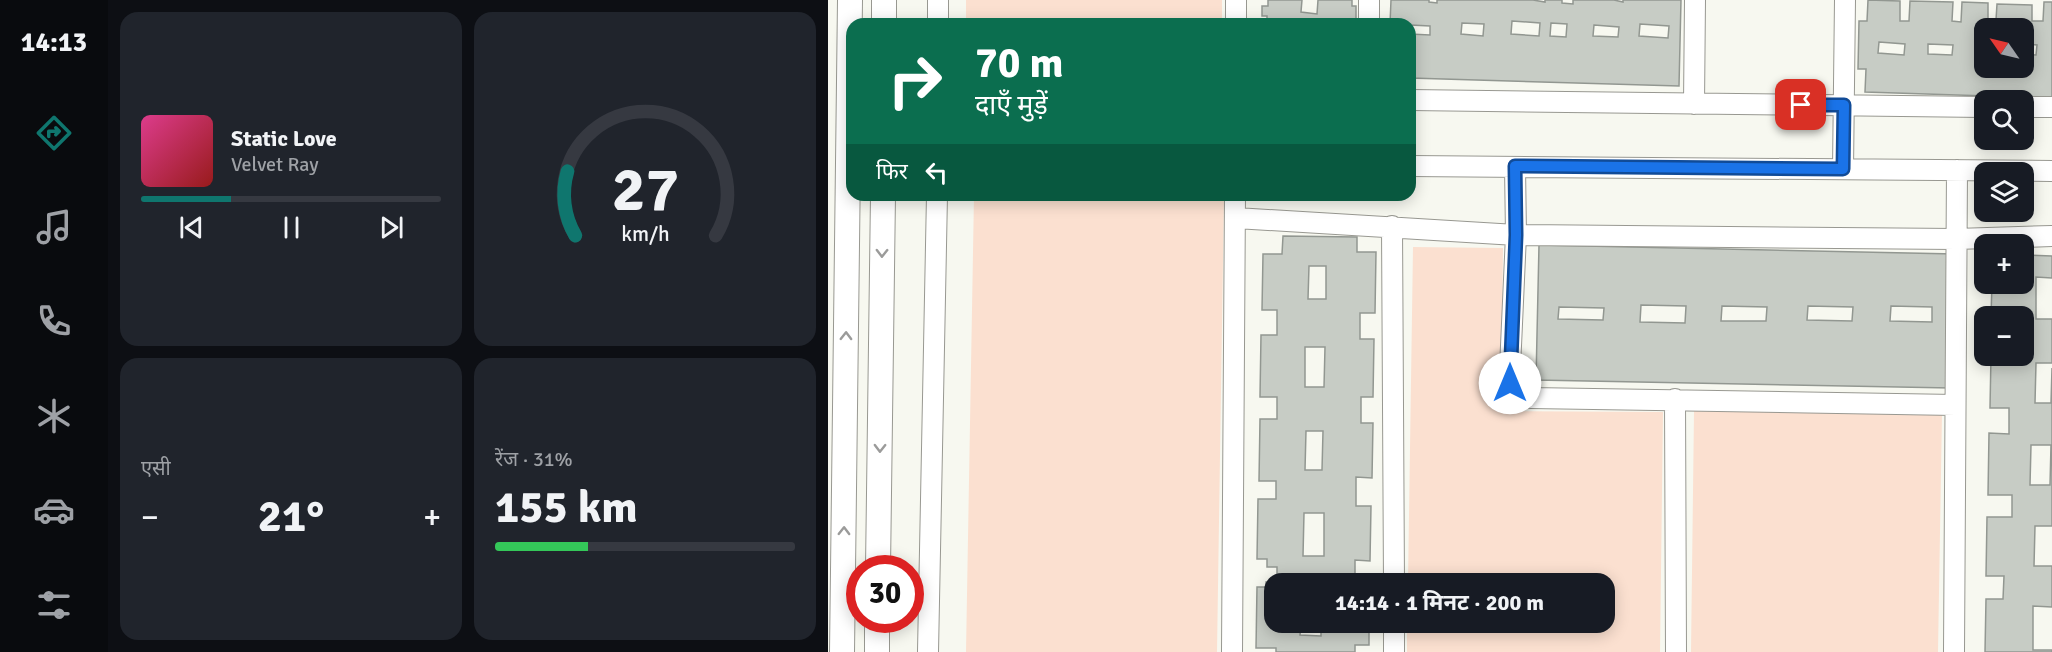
<!DOCTYPE html>
<html lang="hi">
<head>
<meta charset="utf-8">
<style>
  :root { --surface:#171b24; --page:#20242c; --text:#f1f3f6; --muted:#9ea1a6; --line:#363941; --accent:#0f766e }
  body { margin:0; font-family:Signika,"Noto Sans Devanagari",sans-serif; background:var(--page); color:var(--text); height:100vh; display:flex; flex-direction:column; font-size:22px; white-space:nowrap }
  * { box-sizing:border-box; margin:0 }
  p { font-size:20px; color:var(--muted) }
  .icon { flex:none; width:33px; height:33px; fill:none; stroke:currentColor; stroke-width:2; stroke-linecap:round; stroke-linejoin:round }
  .map { position:relative; flex:1; overflow:hidden }
  .side { display:flex; flex-direction:column; gap:12px; padding:12px; background:#0d0f14; width:720px }
  .side>* { flex:none }
  .banner { position:absolute; left:18px; top:18px; width:570px; height:183px; border-radius:18px; box-shadow:0 3px 15px #0003; background:#0b6e4f; color:#fff; overflow:hidden }
  .needle { width:39px; rotate:304deg }
  .fabs { position:absolute; left:1146px; top:18px; display:grid; gap:12px }
  .fabs a { display:grid; place-items:center; width:60px; height:60px; border-radius:12px; background:var(--surface); box-shadow:0 3px 15px #0003; font-size:30px }
  .speed { position:absolute; left:18px; top:555px; display:flex; gap:12px; font-size:30px; font-weight:700; text-align:center }
  .speed>* { display:grid; place-content:center; width:78px; height:78px; border-radius:50%; background:var(--surface); box-shadow:0 3px 15px #0003; line-height:1 }
  .speed .limit { border:9px solid #d22; background:#fff; color:#111 }
  .pin { position:absolute; display:grid; place-items:center; width:51px; height:51px; color:#fff; margin:-26px; border-radius:12px; box-shadow:0 3px 9px #0006 }
  .me { position:absolute; width:66px; margin:-33px; rotate:0deg; stroke-linejoin:round; filter:drop-shadow(0 0 4px #0008) }
  .turn { display:flex; align-items:center; gap:21px; height:126px; padding:0 30px; font-size:27px }
  .turn .icon { width:78px; height:78px; stroke-width:2.5 }
  .turn b { display:block; font-size:42px; line-height:51px }
  .then { display:flex; align-items:center; height:57px; padding:0 30px; background:#0003; gap:12px; font-size:22px }
  .big { font-size:45px; font-weight:700; line-height:1.1 }
  .side .tile { flex:1; display:flex; flex-direction:column; justify-content:center; gap:9px; min-width:0; padding:0 21px; border-radius:18px; background:var(--page) }
  .side .dial { align-items:center; gap:0 }
  .dial svg { height:156px; overflow:visible; fill:none; stroke:var(--line); stroke-width:7; stroke-linecap:round; text-anchor:middle }
  .dial text { fill:var(--text); stroke:none }
  .song { display:flex; align-items:center; gap:18px }
  .cover { width:72px; height:72px; border-radius:9px; background:linear-gradient(135deg,hsl(330 70% 55%),hsl(0 70% 35%)) }
  .played { height:6px; border-radius:3px; background:linear-gradient(90deg,var(--accent) 30%,var(--line) 30%) }
  .keys { display:flex; justify-content:space-around; direction:ltr }
  .heat { display:flex; justify-content:space-between; align-items:center; font-size:33px; direction:ltr }
  .charge { height:9px; border-radius:4px; background:linear-gradient(90deg,#34c759 31%,var(--line) 0) }
  .side .tiles { flex:1; display:grid; gap:12px; grid-template-columns:repeat(2,1fr) }
  .trip { position:absolute; left:436px; top:573px; width:351px; height:60px; border-radius:18px; background:var(--surface); box-shadow:0 3px 15px #0003; font-weight:700; line-height:60px; text-align:center }
  main { display:flex; flex:1; min-height:0 }
  .dock { display:flex; flex-direction:column; width:108px; justify-content:space-around; align-items:center; background:#090b0e; color:var(--muted) }
  .dock .icon { width:42px; height:42px }
  .dock .active { color:var(--accent) }
  .dock b { font-size:27px; color:var(--text) }
  .map>svg:first-child { display:block }
  .green { fill:#fbe0d0 }
  .building { fill:#c7ccc5; stroke:#929791; stroke-width:1.5; fill-rule:evenodd }
  .lines { fill:none; stroke-linecap:round; stroke-linejoin:round }
  .minor-casing { stroke:#989891; stroke-width:22 }
  .tertiary-casing { stroke:#989891; stroke-width:26 }
  .minor { stroke:#fff; stroke-width:20 }
  .tertiary { stroke:#fff; stroke-width:24 }
  .oneway { stroke:#9b9b9a }
  .route-casing { stroke:#114b97; stroke-width:15 }
  .route { stroke:#1a73e8; stroke-width:10 }
</style>
</head>
<body>
<main>
<nav class="dock">
<b>14:13</b>
<svg class="icon active" aria-label="directions" viewBox="0 0 24 24"><path d="M12 3l9 9-9 9-9-9zM9 14v-3h6M13 9l2 2-2 2"/></svg>
<svg class="icon" aria-label="music" viewBox="0 0 24 24"><path d="M9 18V5l10-2v13"/><circle cx="6" cy="18" r="3"/><circle cx="16" cy="16" r="3"/></svg>
<svg class="icon" aria-label="phone" viewBox="0 0 24 24"><path d="M5 4h4l2 5-3 2q2 4 5 5l2-3 5 2v4C11 20 4 13 5 4z"/></svg>
<svg class="icon" aria-label="climate" viewBox="0 0 24 24"><path d="M12 3v18M4 7l16 10M4 17L20 7"/></svg>
<svg class="icon" aria-label="car" viewBox="0 0 24 24"><path d="M5 17H2v-5l4-1 3-4h7l3 4 3 1v5h-3M9 17h6M6 11h13"/><circle cx="7" cy="17" r="2"/><circle cx="17" cy="17" r="2"/></svg>
<svg class="icon" aria-label="filters" viewBox="0 0 24 24"><path d="M4 7h16M4 17h16"/><circle cx="9" cy="7" r="2"/><circle cx="15" cy="17" r="2"/></svg>
</nav>
<section class="side">
<div class="tiles">
<div class="tile">
<div class="song"><i class="cover"></i><div><b>Static Love</b><p>Velvet Ray</p></div></div>
<div class="played"></div>
<div class="keys"><svg class="icon" aria-label="previous" viewBox="0 0 24 24"><path d="M18 5L8 12l10 7zM5 5v14"/></svg><svg class="icon" aria-label="pause" viewBox="0 0 24 24"><path d="M8 5v14M16 5v14"/></svg><svg class="icon" aria-label="next" viewBox="0 0 24 24"><path d="M6 5l10 7-10 7zM19 5v14"/></svg></div>
</div>
<div class="tile dial"><svg viewBox="0 0 100 80">
<path d="M14 69A42 42 0 1 1 86 69"/>
<path d="M14 69A42 42 0 0 1 10 36" stroke="#0f766e"/>
<text x="50" y="56" font-size="32" font-weight="700">27</text>
<text x="50" y="72" font-size="11">km/h</text>
</svg></div>
<div class="tile"><p>एसी</p>
<div class="heat"><a>−</a><b class="big">21°</b><a>+</a></div>
</div>
<div class="tile"><p>रेंज · 31%</p><b class="big">155 km</b><div class="charge"></div></div>
</div>
</section>
<div class="map">
<svg width="1224" height="652" viewBox="0 0 1224 652">
  <rect width="100%" height="100%" fill="#f7f8f0"/>
  <path class="green" d="M 138,0 L 394,0 L 394,24 L 138,24 Z
    M 146,195 L 396,195 L 389,652 L 138,652 Z
    M 585,247 L 675,248 L 673,411 L 835,412 L 832,652 L 579,652 L 579,623 L 777,622 L 777,584 L 580,583 Z
    M 866,411 L 1114,413 L 1110,652 L 863,652 Z"/>
  <path class="building" d="M 440,0 L 474,0 L 473,12 L 489,14 L 490,0 L 524,0 L 524,6 L 528,6 L 528,24 L 439,24 L 439,16 L 434,16 L 434,6 L 440,6 Z
    M 563,0 L 601,0 L 601,2 L 609,3 L 609,0 L 705,0 L 717,2 L 717,0 L 734,0 L 734,3 L 745,4 L 745,0 L 786,0 L 795,2 L 795,0 L 853,0 L 851,86 L 582,78 L 582,34 L 602,35 L 602,26 L 562,24 ZM 684,21 L 712,23 L 711,36 L 683,34 ZM 634,23 L 656,24 L 655,36 L 633,34 ZM 723,23 L 739,24 L 738,37 L 722,36 ZM 812,24 L 841,26 L 840,38 L 811,36 ZM 766,25 L 791,27 L 790,37 L 765,36 Z
    M 1040,0 L 1072,1 L 1072,21 L 1081,21 L 1082,1 L 1125,2 L 1124,21 L 1133,22 L 1134,2 L 1160,3 L 1160,20 L 1168,20 L 1169,4 L 1204,5 L 1204,21 L 1215,21 L 1216,2 L 1224,2 L 1224,98 L 1037,92 L 1038,69 L 1030,69 L 1031,21 L 1039,21 ZM 1156,28 L 1196,28 L 1196,44 L 1209,45 L 1208,55 L 1196,54 L 1196,68 L 1156,68 ZM 1051,42 L 1077,44 L 1076,55 L 1050,53 ZM 1100,44 L 1125,45 L 1124,55 L 1100,54 Z
    M 455,236 L 529,237 L 529,252 L 548,252 L 547,313 L 532,313 L 532,339 L 546,339 L 545,397 L 533,397 L 533,423 L 545,423 L 544,478 L 528,477 L 528,506 L 543,506 L 542,561 L 527,560 L 527,584 L 447,584 L 447,622 L 473,622 L 472,635 L 493,636 L 493,622 L 541,622 L 541,645 L 527,645 L 527,652 L 448,652 L 448,648 L 428,648 L 429,587 L 438,587 L 438,582 L 449,582 L 449,567 L 439,567 L 439,559 L 429,559 L 430,499 L 448,499 L 448,481 L 431,481 L 432,419 L 449,419 L 449,397 L 432,397 L 433,335 L 449,335 L 449,310 L 434,310 L 435,254 L 454,254 ZM 481,266 L 498,266 L 498,299 L 480,299 ZM 477,347 L 497,347 L 496,387 L 477,387 ZM 478,431 L 495,431 L 494,470 L 477,470 ZM 476,513 L 496,513 L 496,556 L 475,556 Z
    M 711,245 L 1127,254 L 1123,388 L 708,380 ZM 813,305 L 858,306 L 857,323 L 812,322 ZM 894,306 L 939,307 L 938,321 L 893,321 ZM 980,306 L 1025,307 L 1024,321 L 979,320 ZM 1063,306 L 1104,307 L 1104,322 L 1062,321 ZM 731,307 L 776,308 L 775,320 L 730,319 Z
    M 1196,255 L 1224,256 L 1224,278 L 1208,277 L 1208,319 L 1224,319 L 1224,363 L 1208,363 L 1207,403 L 1223,403 L 1224,368 L 1224,526 L 1207,526 L 1206,566 L 1224,566 L 1224,607 L 1205,606 L 1205,650 L 1224,650 L 1224,652 L 1157,652 L 1158,599 L 1175,599 L 1176,576 L 1158,576 L 1159,517 L 1184,517 L 1184,495 L 1160,495 L 1161,433 L 1181,434 L 1181,408 L 1162,408 L 1163,356 L 1196,356 L 1196,316 L 1163,316 L 1164,284 L 1196,284 ZM 1203,445 L 1223,445 L 1222,485 L 1202,485 Z"/>
  <g class="lines">
    <g class="minor-casing">
      <path id="minor" d="M 110,24 L 110,0
        M 408,24 L 408,0
        M 541,24 L 541,0
        M 582,100 L 1156,107
        M 866,104 L 867,0
        M 1196,107 L 1224,107
        M 582,166 L 1224,171
        M 687,167 L 688,235 L 682,368 C 683,388 685,391 703,398 L 1127,405
        M 1015,169 L 1017,0
        M 408,218 L 688,235 L 1128,239 L 1224,236
        M 564,226 L 566,584
        M 847,399 L 848,652
        M 566,622 L 566,652
        M 100,652 L 109,195
        M 404,652 L 407,195
        M 1126,652 L 1129,170"/>
    </g>
    <g class="tertiary-casing">
      <path id="tertiary" d="M 56,24 L 56,0
        M 50,568 L 55,195
        M 14,652 L 22,0
        M 49,652 L 49,620"/>
    </g>
    <use href="#minor" class="minor"/>
    <use href="#tertiary" class="tertiary"/>
  </g>
  <defs><path id="oneway-chevron" d="M-2-3.5L2.5 0L-2 3.5" fill="none" stroke-width="1.6" stroke-linecap="round" stroke-linejoin="round" transform="scale(1.5)"/></defs>
  <g class="oneway">
    <use href="#oneway-chevron" transform="translate(54 253) rotate(91)"/>
    <use href="#oneway-chevron" transform="translate(18 336) rotate(-89)"/>
    <use href="#oneway-chevron" transform="translate(52 448) rotate(91)"/>
    <use href="#oneway-chevron" transform="translate(16 531) rotate(-89)"/>
  </g>
  <g class="lines">
    <g class="route-casing">
      <path id="route" d="M 682,383 L 688,235 L 687,166 L 1015,169 L 1016,105 L 973,105"/>
    </g>
    <use href="#route" class="route"/>
  </g>
</svg>
<div class="fabs">
<a><svg class="needle" viewBox="-14 -14 28 28"><path d="M0-13l5 13h-10z" fill="#e53935"/><path d="M0 13l5-13h-10z" fill="#9ea1a6"/></svg></a>
<a><svg class="icon" aria-label="search" viewBox="0 0 24 24"><circle cx="10" cy="10" r="6"/><path d="M15 15l6 6"/></svg></a>
<a><svg class="icon" aria-label="layers" viewBox="0 0 24 24"><path d="M12 4l9 5-9 5-9-5zM3 14l9 5 9-5"/></svg></a>
<a>+</a>
<a>−</a>
</div>
<div class="speed"><div class="limit">30</div></div>
<div class="pin" style="left:973px;top:105px;background:#d93025"><svg class="icon" aria-label="arrive" viewBox="0 0 24 24"><path d="M6 21V4h12l-3 4 3 4H6"/></svg></div>
<svg class="me" style="left:682px;top:383px" viewBox="-20 -20 40 40"><circle r="19" fill="#fff"/><path d="M0-13L10 11 0 6-10 11z" fill="#1a73e8"/></svg>
<div class="trip">14:14 · 1 मिनट · 200 m</div>
<div class="banner">
<div class="turn"><svg class="icon" aria-label="right" viewBox="0 0 24 24"><path d="M7 20v-9h11M14 6l5 5-5 5"/></svg><div><b>70 m</b>दाएँ मुड़ें</div></div>
<div class="then">फिर<svg class="icon" aria-label="left" viewBox="0 0 24 24"><path d="M17 20v-9H6M10 6l-5 5 5 5"/></svg></div>
</div>
</div>
</main>
</body>
</html>
